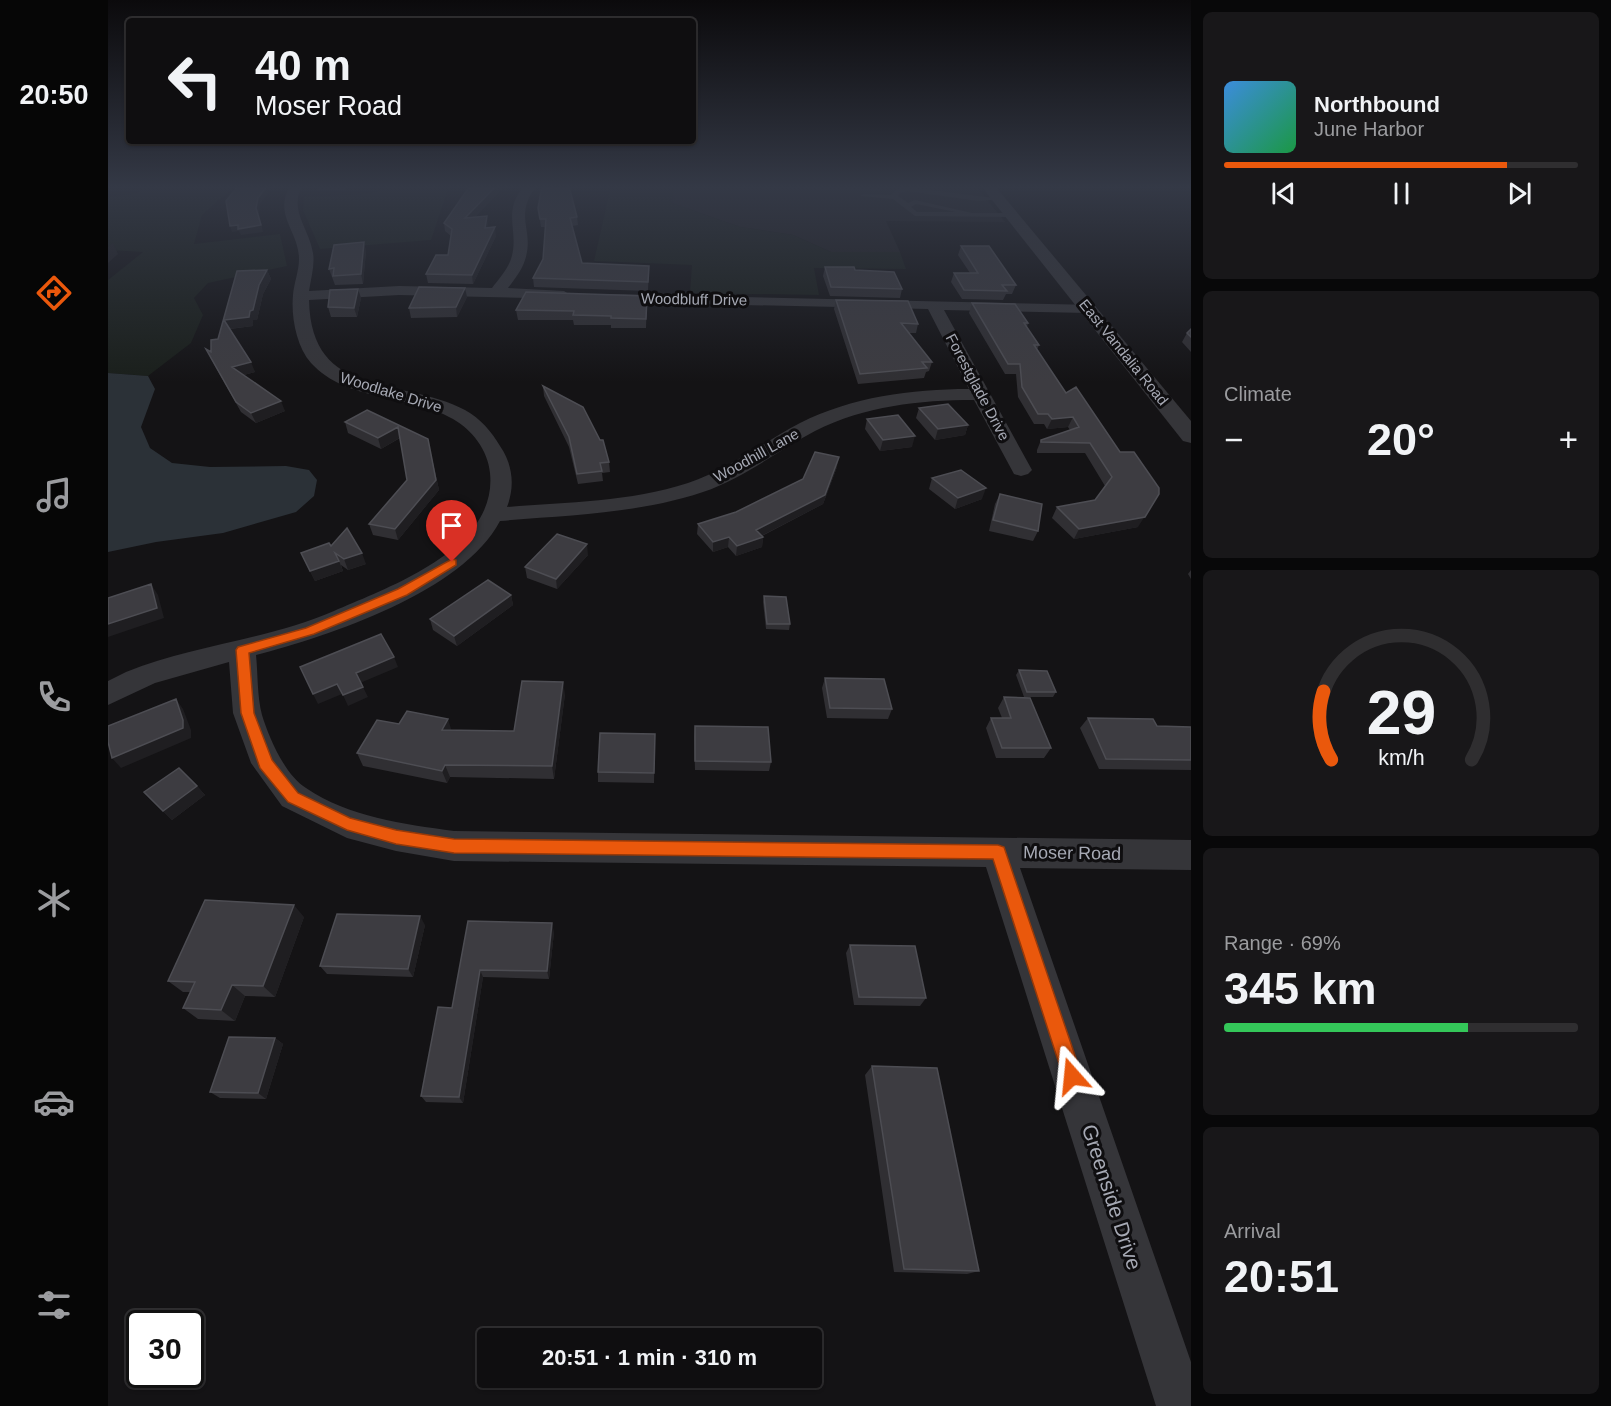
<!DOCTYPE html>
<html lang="en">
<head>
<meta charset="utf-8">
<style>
  :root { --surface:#0f0e10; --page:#181719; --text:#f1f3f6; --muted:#9b9c9f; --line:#2f2e30; --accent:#ea580c }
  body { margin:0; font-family:Helvetica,sans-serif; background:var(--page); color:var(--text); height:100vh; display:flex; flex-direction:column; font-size:22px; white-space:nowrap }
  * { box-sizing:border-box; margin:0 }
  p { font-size:20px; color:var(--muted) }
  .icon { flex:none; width:33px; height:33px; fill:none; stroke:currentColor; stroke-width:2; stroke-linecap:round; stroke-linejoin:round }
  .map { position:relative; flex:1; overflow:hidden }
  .panel { display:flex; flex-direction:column; gap:12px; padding:12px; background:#080809; width:420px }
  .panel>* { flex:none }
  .top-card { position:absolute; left:18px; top:18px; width:570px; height:126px; border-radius:6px; box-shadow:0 2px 4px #0004,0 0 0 2px var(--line); background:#0f0e10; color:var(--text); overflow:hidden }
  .speed { position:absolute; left:18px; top:1310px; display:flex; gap:12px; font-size:30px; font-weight:700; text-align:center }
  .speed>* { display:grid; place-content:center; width:78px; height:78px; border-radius:50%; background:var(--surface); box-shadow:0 2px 4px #0004,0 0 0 2px var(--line); line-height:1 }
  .speed .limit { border:3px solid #111; border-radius:9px; background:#fff; color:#111 }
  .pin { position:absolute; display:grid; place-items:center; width:51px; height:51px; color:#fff; margin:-62px -26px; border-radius:50% 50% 50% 0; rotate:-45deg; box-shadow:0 0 6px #0007 }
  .pin .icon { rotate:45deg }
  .me { position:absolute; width:66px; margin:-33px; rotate:342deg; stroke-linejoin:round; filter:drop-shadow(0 0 4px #0008) }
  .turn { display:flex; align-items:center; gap:21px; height:126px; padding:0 30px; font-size:27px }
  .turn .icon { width:78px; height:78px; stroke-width:2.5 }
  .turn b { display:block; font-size:42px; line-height:51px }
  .big { font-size:45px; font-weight:600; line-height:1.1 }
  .panel .tile { flex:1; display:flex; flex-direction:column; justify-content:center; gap:9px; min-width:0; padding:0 21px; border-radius:9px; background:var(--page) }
  .panel .dial { align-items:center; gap:0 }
  .dial svg { height:156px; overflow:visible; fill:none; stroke:var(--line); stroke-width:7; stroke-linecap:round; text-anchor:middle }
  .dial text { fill:var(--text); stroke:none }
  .song { display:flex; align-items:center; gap:18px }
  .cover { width:72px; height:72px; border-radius:9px; background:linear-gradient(135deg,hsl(210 70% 55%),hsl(140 70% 35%)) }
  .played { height:6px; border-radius:3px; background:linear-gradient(90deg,var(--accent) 80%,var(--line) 80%) }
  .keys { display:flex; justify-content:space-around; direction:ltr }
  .heat { display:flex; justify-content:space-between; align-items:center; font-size:33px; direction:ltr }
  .charge { height:9px; border-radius:4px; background:linear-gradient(90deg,#34c759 69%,var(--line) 0) }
  .trip { position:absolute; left:369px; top:1328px; width:345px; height:60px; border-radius:6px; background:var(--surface); box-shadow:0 2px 4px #0004,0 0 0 2px var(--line); font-weight:600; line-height:60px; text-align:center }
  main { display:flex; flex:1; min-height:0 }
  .dock { display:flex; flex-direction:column; width:108px; justify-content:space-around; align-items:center; background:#060606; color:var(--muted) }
  .dock .icon { width:42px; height:42px }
  .dock .current { color:var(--accent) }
  .dock b { font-size:27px; color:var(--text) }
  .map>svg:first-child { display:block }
  .built { fill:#201f22 }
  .green { fill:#1a1f1b }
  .water { fill:#2b3137 }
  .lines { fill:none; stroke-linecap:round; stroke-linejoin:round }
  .service { fill:#353539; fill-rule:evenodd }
  .minor { fill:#353539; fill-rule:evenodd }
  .tertiary { fill:#353539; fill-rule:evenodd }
  .wall { fill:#302f33 }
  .shaded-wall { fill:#1f1e21 }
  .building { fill:#3d3c41; stroke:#4d4d53; stroke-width:1.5 }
  .route { fill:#ea580c; stroke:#983908; stroke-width:1.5 }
  .labels { text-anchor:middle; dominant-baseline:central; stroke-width:6; stroke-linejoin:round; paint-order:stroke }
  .far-street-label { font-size:15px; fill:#a6a9b4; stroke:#0f0e10 }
  .street-label { font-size:18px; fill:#a6a9b4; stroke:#0f0e10 }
  .near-street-label { font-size:21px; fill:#a6a9b4; stroke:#0f0e10 }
</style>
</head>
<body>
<main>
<nav class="dock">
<b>20:50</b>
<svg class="icon current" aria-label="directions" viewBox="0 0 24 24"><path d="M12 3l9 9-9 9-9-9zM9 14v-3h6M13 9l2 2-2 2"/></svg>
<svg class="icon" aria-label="music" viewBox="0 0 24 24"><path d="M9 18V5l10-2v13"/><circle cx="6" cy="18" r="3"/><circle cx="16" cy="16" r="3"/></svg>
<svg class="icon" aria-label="phone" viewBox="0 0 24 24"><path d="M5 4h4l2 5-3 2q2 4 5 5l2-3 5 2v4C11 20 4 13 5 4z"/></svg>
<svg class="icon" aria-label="climate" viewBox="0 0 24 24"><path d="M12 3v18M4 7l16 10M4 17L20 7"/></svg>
<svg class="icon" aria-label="car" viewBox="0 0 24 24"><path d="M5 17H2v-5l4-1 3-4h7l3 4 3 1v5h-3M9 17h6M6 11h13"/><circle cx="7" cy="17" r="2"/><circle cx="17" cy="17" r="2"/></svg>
<svg class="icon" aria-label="filters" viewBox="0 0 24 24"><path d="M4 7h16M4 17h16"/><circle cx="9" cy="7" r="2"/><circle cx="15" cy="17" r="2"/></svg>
</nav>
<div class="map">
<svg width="1083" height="1406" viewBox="0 0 1083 1406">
  <rect width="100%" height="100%" fill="#141315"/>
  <path class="built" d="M 565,186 L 868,186 L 897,222 L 778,221 L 792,252 L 723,252 L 685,235 L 632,227 L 564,203 Z"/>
  <path class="green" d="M 37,186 L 127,186 L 94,215 L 86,244 L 172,234 L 179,266 L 100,283 L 86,298 L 95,315 L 83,343 L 40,376 L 0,373 L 0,280 L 35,252 L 0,250 L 0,197 L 27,194 Z
    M 286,186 L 346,186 L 339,192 L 323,240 L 212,249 L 195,210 L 196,197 L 261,194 Z
    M 503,186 L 565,186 L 564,203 L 632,227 L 685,235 L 723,252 L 792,252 L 798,269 L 706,268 L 711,295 L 582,293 L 584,265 L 486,261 Z"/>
  <path class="water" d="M 0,373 L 40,376 L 47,389 L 33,427 L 42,448 L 64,463 L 102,467 L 178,466 L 201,470 L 209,480 L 206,496 L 188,512 L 115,533 L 48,542 L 0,552 Z"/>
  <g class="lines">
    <path class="service" d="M 799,187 L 894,199 L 870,201 L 799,191 L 792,193 L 790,196 L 800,203 L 807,200 L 864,213 L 904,213 L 907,215 L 904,217 L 807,216 L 785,199 L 752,196 L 755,194 L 783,195 L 789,189 ZM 808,204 L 848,212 L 809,212 L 803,207 Z"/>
    <path class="minor" d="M 182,186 L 194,186 C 181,211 201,228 205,253 C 207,265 203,278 201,291 L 291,286 L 384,288 C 391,279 399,270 403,259 C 412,231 393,213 416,186 L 428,186 C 405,218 427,229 417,260 C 414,270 406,280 400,288 L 456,291 L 464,296 L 462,299 L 291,295 L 201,300 C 203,401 293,376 357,410 C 373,419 383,431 392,446 C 405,465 407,486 399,507 C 459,502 522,502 580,483 C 621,469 654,443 692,423 C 744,397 803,389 861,389 L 820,309 L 502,302 L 494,297 L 496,294 L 986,305 L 988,308 L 986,311 L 980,313 L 836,310 L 924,470 L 920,474 L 913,476 L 906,474 L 866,400 C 811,400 757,406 707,431 C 669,451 636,478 595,492 C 529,514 460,515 392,521 C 355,592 221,636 148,655 C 150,674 149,696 154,715 C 161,738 177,775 198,788 C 241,817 295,824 346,831 L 1083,840 L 1083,870 L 912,868 L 1083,1362 L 1083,1406 L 1048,1406 L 878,867 L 346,861 L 288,851 L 239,838 L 174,806 L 143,763 L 125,713 L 121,662 L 47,683 L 0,705 L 0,681 L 18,672 C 85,645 159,640 226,611 C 281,587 390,549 382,473 C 380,450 364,430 345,419 C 300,393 240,403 203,363 C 188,346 183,316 185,295 C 186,283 191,271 191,259 C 191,231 165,215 182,186 Z"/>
    <path class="tertiary" d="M 873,186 L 887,186 L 1083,421 L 1083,443 L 1075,441 Z"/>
  </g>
  <path class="wall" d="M 209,186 L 238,186 L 237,190 L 210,191 Z
    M 358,186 L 397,186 L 367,217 L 379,216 L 379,228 L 388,236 L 365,284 L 320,283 L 318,274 L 340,255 L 343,236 L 337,231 L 336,223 L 358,190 Z
    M 641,186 L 773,186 L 772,191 L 641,187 Z
    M 430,208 L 469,217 L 470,225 L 464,226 L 474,263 L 541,266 L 540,291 L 426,287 L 425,278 L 435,259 L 437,227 L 433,227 Z
    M 853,246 L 908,285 L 904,294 L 898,294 L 895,300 L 854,299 L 843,282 L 846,273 L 862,273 L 850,255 Z
    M 258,251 L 255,284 L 227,285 L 221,269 Z
    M 717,267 L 747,270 L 794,289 L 792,298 L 722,296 L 715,276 Z
    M 159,270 L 163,279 L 155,294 L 149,320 L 145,320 L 145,326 L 122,329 L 147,372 L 136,375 L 177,411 L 148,423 L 133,412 L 103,359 L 98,349 L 103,352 L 110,339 Z
    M 250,289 L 253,298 L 249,317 L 223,317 L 220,307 Z
    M 539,296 L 538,328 L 503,328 L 503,325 L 466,325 L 465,320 L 410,320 L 408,310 Z
    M 359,297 L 349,317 L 303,318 L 301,308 Z
    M 728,300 L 810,324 L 808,333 L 801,333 L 824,362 L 821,371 L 818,372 L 816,378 L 750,384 L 726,309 Z
    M 864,303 L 920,323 L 919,327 L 931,345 L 929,350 L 958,393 L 1030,527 L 966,539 L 944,518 L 949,507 L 987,500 L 997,486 L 977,453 L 929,453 L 929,450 L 933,440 L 962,430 L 960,427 L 939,429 L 936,424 L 926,424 L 910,397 L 908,374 L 897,374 L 861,313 Z
    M 1083,329 L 1083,352 L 1074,342 L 1079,333 Z
    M 435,386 L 501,462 L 502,472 L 494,473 L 495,481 L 470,484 L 461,447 L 436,396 Z
    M 811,408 L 860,425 L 857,435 L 827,440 L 808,418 Z
    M 259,410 L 322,449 L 331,490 L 290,540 L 265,535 L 261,524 L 299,480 L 292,438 L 273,449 L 240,433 L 237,422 Z
    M 759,419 L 804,447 L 772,451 L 757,429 Z
    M 729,467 L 715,504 L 654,536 L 655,537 L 654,547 L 628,556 L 620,547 L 605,552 L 589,534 L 590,524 L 628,512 Z
    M 824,478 L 874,499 L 847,509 L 821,489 Z
    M 892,494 L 930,531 L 925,541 L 881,531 L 887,504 Z
    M 223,546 L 258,564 L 240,570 L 233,565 L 235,571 L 207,581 L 193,553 Z
    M 480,555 L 449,589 L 419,578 L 417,567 Z
    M 1083,570 L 1083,579 L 1080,574 Z
    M 403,595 L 405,605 L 349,646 L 325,630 L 322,619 Z
    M 656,596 L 682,624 L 681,630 L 658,629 L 655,602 Z
    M 911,670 L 948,692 L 945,697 L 916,697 L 908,675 Z
    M 717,678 L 784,709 L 780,719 L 719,718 L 714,688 Z
    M 457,694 L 446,779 L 342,777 L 339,783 L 255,766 L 249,753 L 291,724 L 343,730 L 406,731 Z
    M 896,697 L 943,748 L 936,758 L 888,758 L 878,728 L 883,718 L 894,718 L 890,708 Z
    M 980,718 L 1049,726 L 1083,727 L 1083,770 L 991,769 L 972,728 Z
    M 587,726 L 663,762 L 661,771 L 587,770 L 586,737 Z
    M 547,734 L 546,783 L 490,782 L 490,772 Z
    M 89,786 L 97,795 L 64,820 L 36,792 Z
    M 196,917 L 167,997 L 137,996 L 127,1021 L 90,1019 L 75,1008 L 83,992 L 75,992 L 60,981 Z
    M 360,921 L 446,932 L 441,979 L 375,977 L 355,1103 L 318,1102 L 313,1096 L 344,1008 Z
    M 317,925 L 305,977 L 219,974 L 212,966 Z
    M 742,945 L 818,998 L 812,1006 L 746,1005 L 738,953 Z
    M 167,1038 L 175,1044 L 158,1099 L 112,1098 L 102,1092 Z
    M 764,1066 L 871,1271 L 859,1274 L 786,1272 L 757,1075 Z"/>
  <path class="shaded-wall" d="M 159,186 L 165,186 L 152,204 L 151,213 L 155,232 L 133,235 L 131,231 L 124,232 L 122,226 L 148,208 L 150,198 Z
    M 388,186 L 397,186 L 358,226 L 357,218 Z
    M 379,216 L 380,225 L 378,236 L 377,228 Z
    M 387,227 L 388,236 L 365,284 L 364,275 Z
    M 256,242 L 258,251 L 255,284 L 253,274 Z
    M 5,243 L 10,254 L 0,263 L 0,247 Z
    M 159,270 L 163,279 L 155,294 L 149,320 L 145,320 L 145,326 L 120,329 L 116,320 L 142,311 L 151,285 Z
    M 357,288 L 359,297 L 349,317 L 348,307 Z
    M 250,289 L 253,298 L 249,317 L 246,308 Z
    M 143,362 L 147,372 L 128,377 L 124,367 Z
    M 173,401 L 177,411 L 148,423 L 143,413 Z
    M 965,417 L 960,427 L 939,429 L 944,419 Z
    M 860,425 L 857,435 L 827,440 L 830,429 Z
    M 290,427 L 293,437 L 273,449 L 270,438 Z
    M 807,436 L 804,447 L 772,451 L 775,440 Z
    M 322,449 L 331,490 L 290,540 L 287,529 Z
    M 731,457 L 729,467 L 715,504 L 647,539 L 648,530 Z
    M 878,488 L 874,499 L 847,509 L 850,498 Z
    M 1051,494 L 1030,527 L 966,539 L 971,529 Z
    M 621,537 L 620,547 L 605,552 L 605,542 Z
    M 655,537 L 654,547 L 628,556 L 629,546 Z
    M 479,544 L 480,555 L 449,589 L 448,579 Z
    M 254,553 L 258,564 L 240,570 L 236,559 Z
    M 231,561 L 235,571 L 207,581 L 202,571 Z
    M 43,584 L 50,595 L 56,618 L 0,637 L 0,624 Z
    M 403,595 L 405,605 L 349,646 L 346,636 Z
    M 286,657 L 290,667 L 252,683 L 248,673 Z
    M 455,682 L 457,694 L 446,779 L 444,766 Z
    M 229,684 L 234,694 L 210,704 L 205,694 Z
    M 255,687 L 260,697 L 240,706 L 235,695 Z
    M 68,699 L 75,709 L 83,730 L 83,738 L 13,768 L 4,758 Z
    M 340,719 L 344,732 L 334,730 Z
    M 337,765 L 342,777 L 339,783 L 334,771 Z
    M 89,786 L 97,795 L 64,820 L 55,811 Z
    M 186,905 L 196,917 L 167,997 L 155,986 Z
    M 312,916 L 317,925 L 305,977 L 300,969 Z
    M 444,923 L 446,932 L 441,979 L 439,971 Z
    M 372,970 L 375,977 L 355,1103 L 351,1097 Z
    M 124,985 L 137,996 L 127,1021 L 113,1010 Z
    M 167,1038 L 175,1044 L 158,1099 L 150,1093 Z"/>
  <path class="building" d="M 130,186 L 159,186 L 150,198 L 148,208 L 153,225 L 130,229 L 130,225 L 122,226 L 118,201 Z
    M 362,186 L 388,186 L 357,218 L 379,216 L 377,228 L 387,227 L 364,275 L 318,274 L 328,255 L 340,255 L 344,229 L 336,223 Z
    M 434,186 L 461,186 L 469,217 L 462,218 L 474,263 L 541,266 L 540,282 L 425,278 L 435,259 L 438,219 L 432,219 L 430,208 Z
    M 256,242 L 253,274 L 225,276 L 226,268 L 221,269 L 226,245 Z
    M 853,246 L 881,246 L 908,285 L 894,285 L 899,291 L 856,290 L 846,273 L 870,273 Z
    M 717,267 L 746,267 L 747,270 L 786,272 L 794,289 L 723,287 Z
    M 159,270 L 151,285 L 145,310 L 142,311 L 141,317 L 116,320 L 143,362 L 124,367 L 173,401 L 143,413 L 128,402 L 98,349 L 103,352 L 103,340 L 110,339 L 129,271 Z
    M 311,287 L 357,288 L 348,307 L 301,308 Z
    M 250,289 L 246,308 L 220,307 L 222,290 Z
    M 418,292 L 539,296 L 538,319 L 503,318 L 503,316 L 465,315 L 466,311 L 408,310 Z
    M 728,300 L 800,301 L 810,324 L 793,323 L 824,362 L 814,362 L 819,368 L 752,374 Z
    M 864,303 L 907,304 L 920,323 L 916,323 L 931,345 L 926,345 L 958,393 L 968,387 L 1012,452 L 1026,452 L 1051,488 L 1051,494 L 1037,517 L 971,529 L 949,507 L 987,500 L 1004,477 L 982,443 L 933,442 L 933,440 L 971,427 L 965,417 L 944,419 L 940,414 L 930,414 L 914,387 L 912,364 L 900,364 Z
    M 1083,329 L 1083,337 L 1079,333 Z
    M 435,386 L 475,407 L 492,440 L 495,440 L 501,462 L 492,463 L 494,471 L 469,474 L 461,437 Z
    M 840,404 L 860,425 L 830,429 L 811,408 Z
    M 259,410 L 320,439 L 328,480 L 287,529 L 261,524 L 299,480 L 290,427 L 270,438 L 237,422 Z
    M 790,415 L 807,436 L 775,440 L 759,419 Z
    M 707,452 L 731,457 L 717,495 L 648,530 L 655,537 L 629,546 L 621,537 L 605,542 L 590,524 L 628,512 L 695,479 Z
    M 853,470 L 878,488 L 850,498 L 824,478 Z
    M 892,494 L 934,504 L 930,531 L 885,520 Z
    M 239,528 L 254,553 L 236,559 L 227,553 L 231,561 L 202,571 L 193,553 L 221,543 L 223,546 Z
    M 449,534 L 479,544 L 448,579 L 417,567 Z
    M 380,580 L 403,595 L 346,636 L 322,619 Z
    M 43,584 L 49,608 L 0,624 L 0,598 Z
    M 656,596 L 678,597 L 682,624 L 659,624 Z
    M 273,634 L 286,657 L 248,673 L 255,687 L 235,695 L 229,684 L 205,694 L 192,667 Z
    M 911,670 L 939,671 L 948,692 L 919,692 Z
    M 717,678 L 776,679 L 784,709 L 722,708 Z
    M 414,681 L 455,682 L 444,766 L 337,765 L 334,771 L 249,753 L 269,720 L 291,724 L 299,711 L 340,719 L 334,730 L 406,731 Z
    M 896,697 L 922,698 L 943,748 L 894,748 L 883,718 L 903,718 Z
    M 68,699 L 75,720 L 75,728 L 4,758 L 0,742 L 0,726 Z
    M 980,718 L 1045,719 L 1049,726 L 1083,727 L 1083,760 L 998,759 Z
    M 587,726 L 660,727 L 663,762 L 587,761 Z
    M 492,733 L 547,734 L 546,773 L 490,772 Z
    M 71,768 L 89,786 L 55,811 L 36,792 Z
    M 97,900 L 186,905 L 155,986 L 124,985 L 113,1010 L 75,1008 L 87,982 L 60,981 Z
    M 229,914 L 312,916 L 300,969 L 212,966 Z
    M 360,921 L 444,923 L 439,971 L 372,970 L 351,1097 L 313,1096 L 330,1007 L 344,1008 Z
    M 742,945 L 807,946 L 818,998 L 751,997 Z
    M 121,1037 L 167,1038 L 150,1093 L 102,1092 Z
    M 764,1066 L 829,1068 L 871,1271 L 796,1269 Z"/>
  <linearGradient id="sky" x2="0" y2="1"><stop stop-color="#0b0a0c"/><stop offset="0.49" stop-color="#343946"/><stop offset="1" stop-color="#343946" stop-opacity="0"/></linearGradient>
  <rect width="1083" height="382" fill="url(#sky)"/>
  <path class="route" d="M 344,559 L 348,560 L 348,565 L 299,595 L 206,634 L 141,653 L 146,713 L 164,760 L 190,793 L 242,818 L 288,830 L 346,839 L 890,845 L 896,847 L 974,1076 L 971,1083 L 964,1085 L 958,1083 L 955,1076 L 885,859 L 346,853 L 288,844 L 239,830 L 180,802 L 152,768 L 133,713 L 128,650 L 130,647 L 198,628 L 290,589 Z"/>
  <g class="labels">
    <g class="far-street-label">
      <text transform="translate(586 299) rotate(1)">Woodbluff Drive</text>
      <text transform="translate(1016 352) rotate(51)">East Vandalia Road</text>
      <text transform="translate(870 387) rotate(62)">Forestglade Drive</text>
      <text transform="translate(283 392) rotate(17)">Woodlake Drive</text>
      <text transform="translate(648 455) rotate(-29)">Woodhill Lane</text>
    </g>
    <g class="street-label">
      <text transform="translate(964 853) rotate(1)">Moser Road</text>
    </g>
    <g class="near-street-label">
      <text transform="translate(1004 1197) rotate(72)">Greenside Drive</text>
    </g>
  </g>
</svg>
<div class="speed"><div class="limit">30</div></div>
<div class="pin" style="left:344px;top:562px;background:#d93025"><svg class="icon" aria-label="arrive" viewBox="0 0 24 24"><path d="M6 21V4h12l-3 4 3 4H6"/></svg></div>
<svg class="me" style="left:964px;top:1076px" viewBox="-20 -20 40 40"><path d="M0-17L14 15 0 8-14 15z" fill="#ea580c" stroke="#fff" stroke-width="4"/></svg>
<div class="trip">20:51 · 1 min · 310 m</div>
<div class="top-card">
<div class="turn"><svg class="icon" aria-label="left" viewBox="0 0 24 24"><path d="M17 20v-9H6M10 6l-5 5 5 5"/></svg><div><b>40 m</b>Moser Road</div></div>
</div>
</div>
<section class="panel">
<div class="tile">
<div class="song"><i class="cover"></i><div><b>Northbound</b><p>June Harbor</p></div></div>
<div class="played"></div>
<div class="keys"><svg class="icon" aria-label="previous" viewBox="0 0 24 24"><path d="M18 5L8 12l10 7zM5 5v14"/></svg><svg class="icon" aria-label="pause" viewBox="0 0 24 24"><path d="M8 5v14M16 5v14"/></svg><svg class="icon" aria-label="next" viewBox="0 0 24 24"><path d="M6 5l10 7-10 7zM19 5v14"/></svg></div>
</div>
<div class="tile"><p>Climate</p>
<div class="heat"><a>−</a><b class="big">20°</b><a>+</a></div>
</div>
<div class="tile dial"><svg viewBox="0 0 100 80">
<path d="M14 69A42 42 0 1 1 86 69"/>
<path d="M14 69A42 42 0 0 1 10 34" stroke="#ea580c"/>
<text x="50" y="56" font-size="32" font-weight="700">29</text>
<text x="50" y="72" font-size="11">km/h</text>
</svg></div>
<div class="tile"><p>Range · 69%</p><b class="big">345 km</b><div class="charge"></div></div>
<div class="tile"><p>Arrival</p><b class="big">20:51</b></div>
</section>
</main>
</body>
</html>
